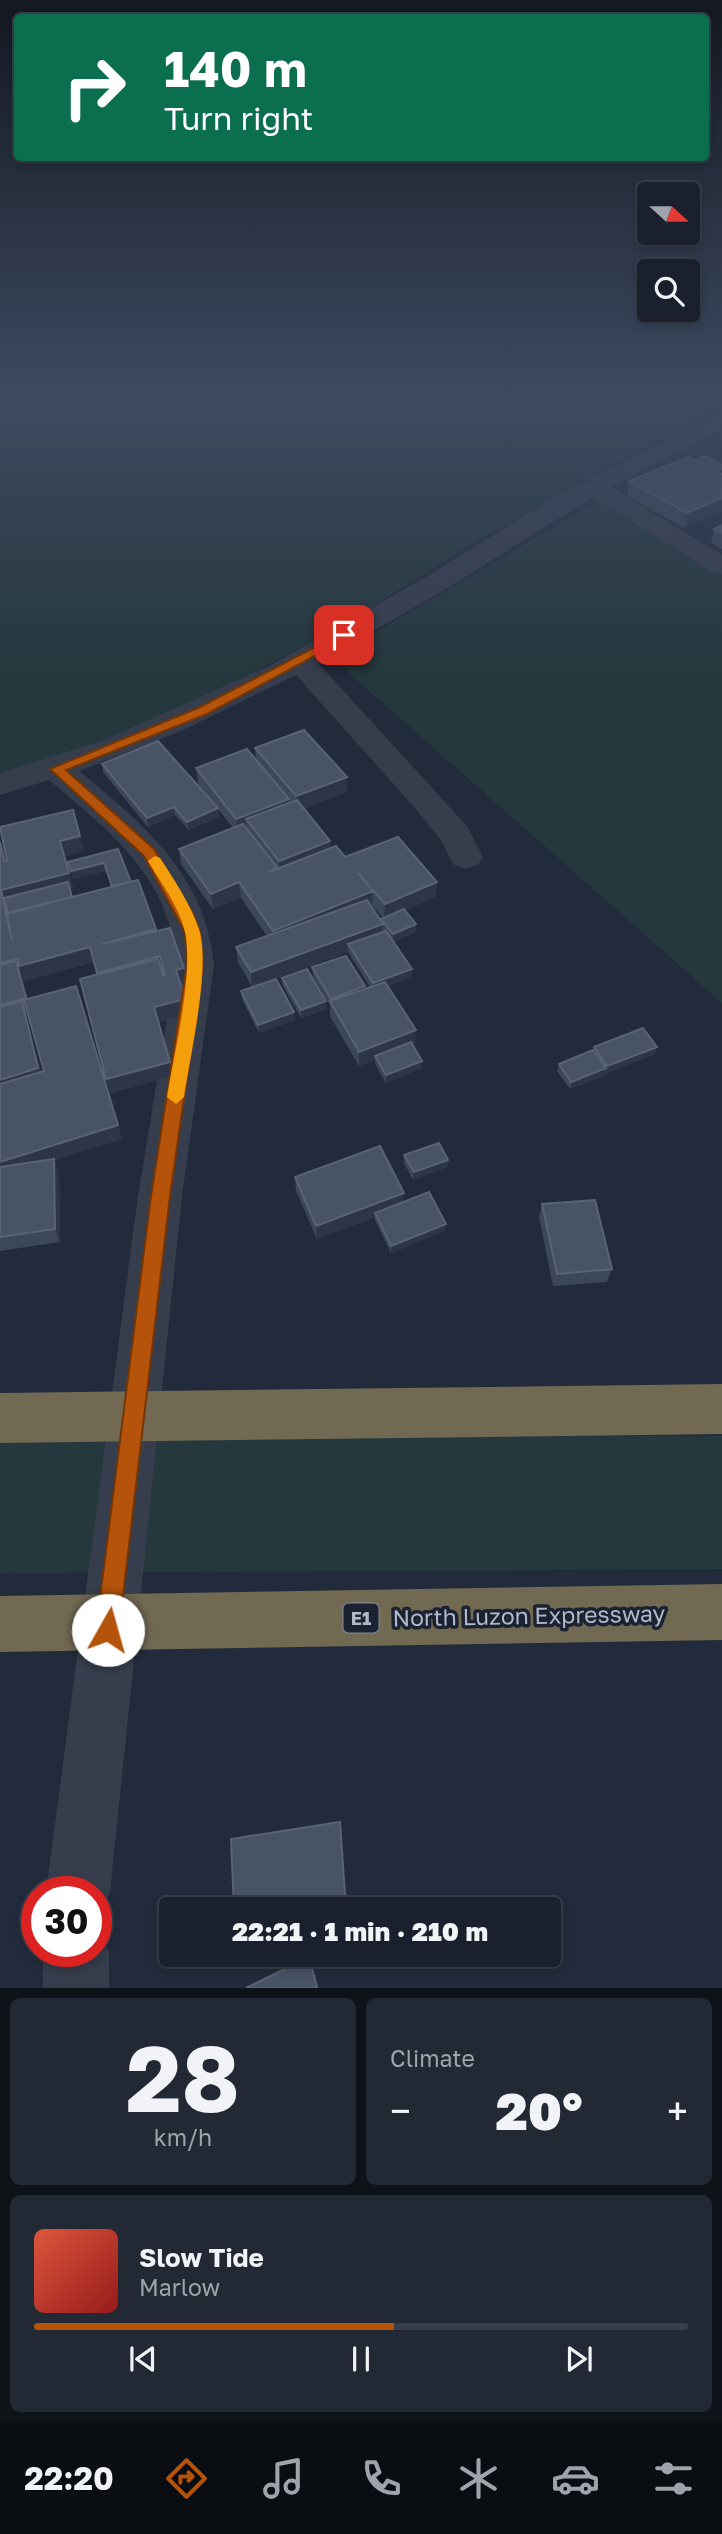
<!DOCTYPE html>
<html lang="en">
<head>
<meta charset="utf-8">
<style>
  :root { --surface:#1a202d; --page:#232835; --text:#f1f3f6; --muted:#9fa3aa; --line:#383e49; --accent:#b45309 }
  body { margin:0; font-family:"Golos Text",sans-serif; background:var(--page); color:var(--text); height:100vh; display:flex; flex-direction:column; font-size:26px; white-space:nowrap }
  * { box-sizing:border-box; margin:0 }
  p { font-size:23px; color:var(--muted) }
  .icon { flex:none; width:38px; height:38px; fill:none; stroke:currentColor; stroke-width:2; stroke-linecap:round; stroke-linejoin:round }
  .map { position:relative; height:1988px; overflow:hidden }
  .sheet { display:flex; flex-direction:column; gap:10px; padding:10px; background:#0e1219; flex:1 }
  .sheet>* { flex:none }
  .guide { position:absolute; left:14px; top:14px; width:695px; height:147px; border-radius:7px; box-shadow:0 4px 10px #0003,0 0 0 2px var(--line); background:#0b6e4f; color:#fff; overflow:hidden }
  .needle { width:46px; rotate:111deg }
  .fabs { position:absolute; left:637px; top:182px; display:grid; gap:14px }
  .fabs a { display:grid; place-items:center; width:63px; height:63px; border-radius:7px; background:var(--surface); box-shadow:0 4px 10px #0003,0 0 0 2px var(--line); font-size:35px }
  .speed { position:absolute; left:21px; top:1876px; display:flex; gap:14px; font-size:35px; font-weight:700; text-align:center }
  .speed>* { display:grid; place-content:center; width:91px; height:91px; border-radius:50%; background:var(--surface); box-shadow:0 4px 10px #0003,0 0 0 2px var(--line); line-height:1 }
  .speed .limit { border:10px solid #d22; background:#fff; color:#111 }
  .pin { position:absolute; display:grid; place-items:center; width:60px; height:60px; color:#fff; margin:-30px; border-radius:14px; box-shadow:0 4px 10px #0006 }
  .me { position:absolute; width:77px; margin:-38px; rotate:7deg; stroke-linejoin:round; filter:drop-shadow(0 0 5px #0008) }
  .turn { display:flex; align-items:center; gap:24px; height:147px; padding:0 35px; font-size:32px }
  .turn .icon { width:91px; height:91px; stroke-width:2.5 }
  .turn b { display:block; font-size:49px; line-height:60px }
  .big { font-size:52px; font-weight:800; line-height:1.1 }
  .sheet .widget { flex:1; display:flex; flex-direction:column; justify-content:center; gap:10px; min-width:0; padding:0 24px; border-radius:10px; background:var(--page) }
  .sheet .dial { align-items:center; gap:0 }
  .dial b { font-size:91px; line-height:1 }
  .song { display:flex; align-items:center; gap:21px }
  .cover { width:84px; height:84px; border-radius:10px; background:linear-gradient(135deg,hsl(10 70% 55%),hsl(0 70% 35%)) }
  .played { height:7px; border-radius:4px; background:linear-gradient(90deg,var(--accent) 55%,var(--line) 55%) }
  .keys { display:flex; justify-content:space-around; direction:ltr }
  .heat { display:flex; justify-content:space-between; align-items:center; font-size:38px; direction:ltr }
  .sheet .tiles { flex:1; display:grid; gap:10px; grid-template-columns:1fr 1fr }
  .widget:last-child { grid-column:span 2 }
  .trip { position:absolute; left:159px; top:1897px; width:402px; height:70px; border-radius:7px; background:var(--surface); box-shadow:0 4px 10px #0003,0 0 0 2px var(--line); font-weight:800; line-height:70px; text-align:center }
  .tab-bar { display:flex; height:112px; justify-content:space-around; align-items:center; background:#0a0d12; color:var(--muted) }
  .tab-bar .icon { width:49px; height:49px }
  .tab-bar .current { color:var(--accent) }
  .tab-bar b { font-size:32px; color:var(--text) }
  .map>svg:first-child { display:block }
  .green { fill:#24383d }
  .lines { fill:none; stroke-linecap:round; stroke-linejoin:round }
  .minor { fill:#363d4c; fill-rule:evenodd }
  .highway { fill:#726953; fill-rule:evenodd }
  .wall { fill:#3d475a; fill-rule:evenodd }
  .shaded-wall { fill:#2d3649 }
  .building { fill:#495366; stroke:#5a6375; stroke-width:2 }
  .route { fill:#b45309; stroke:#753606; stroke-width:2 }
  .slow { fill:#f59e0b }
  .labels { text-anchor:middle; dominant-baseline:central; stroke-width:7; stroke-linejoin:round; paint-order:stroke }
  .shield { fill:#1b2231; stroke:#848b9b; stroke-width:2 }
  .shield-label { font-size:18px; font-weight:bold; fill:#b1b8c8 }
  .near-street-label { font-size:23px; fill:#b1b8c8; stroke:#1b2231 }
</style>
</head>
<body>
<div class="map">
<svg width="722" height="1988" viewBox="0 0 722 1988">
  <rect width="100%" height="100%" fill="#222b3c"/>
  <path class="green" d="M 0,398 L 722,398 L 722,405 L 480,539 L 359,615 L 197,704 L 95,748 L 0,776 Z
    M 602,499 L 722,568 L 722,1003 L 332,658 Z
    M 231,1433 L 722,1436 L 722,1569 L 0,1573 L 0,1440 Z"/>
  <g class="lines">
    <path class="minor" d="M 722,414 L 722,430 L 611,487 L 722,555 L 722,574 L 713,572 L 593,497 L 446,589 L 318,663 L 467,826 L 483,857 L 478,865 L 466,869 L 454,865 L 440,839 L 415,808 L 296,675 L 181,731 L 79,771 C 143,823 207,877 214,965 L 182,1196 L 110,1892 L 100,1914 L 96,1916 L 96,1892 L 46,1892 L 138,1196 L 176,965 C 172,878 111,833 49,780 L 0,795 L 0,773 L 104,740 L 269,666 L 426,577 L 548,501 Z
      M 96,1927 L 109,1951 L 109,1988 L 43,1988 L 43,1951 L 96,1951 Z"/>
    <path class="highway" d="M 722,1384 L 722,1434 L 0,1443 L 0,1393 Z
      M 722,1584 L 722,1640 L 0,1652 L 0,1596 Z"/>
  </g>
  <path class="wall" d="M 705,456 L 684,528 L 627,496 L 629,481 Z
    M 722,525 L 722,549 L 711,543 L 714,529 Z
    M 255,748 L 347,792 L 303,809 L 330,848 L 345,857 L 436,897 L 405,910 L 416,924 L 416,932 L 393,942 L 412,969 L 411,977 L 388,986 L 415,1045 L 413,1046 L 422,1068 L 386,1083 L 375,1064 L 375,1060 L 359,1066 L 330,1016 L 330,1005 L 313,976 L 312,967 L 365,989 L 370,987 L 348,952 L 252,987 L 238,962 L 236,947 L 267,936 L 241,898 L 213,909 L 181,864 L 179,849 L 233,828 L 218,809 L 219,817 L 189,830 L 175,815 L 148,827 L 103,772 L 102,764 L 215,805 L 198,784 L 196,768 L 256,759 ZM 372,905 L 383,918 L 381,920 L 371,907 Z
    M 0,839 L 6,861 L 84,851 L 64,856 L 73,888 L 69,889 L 72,897 L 111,887 L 106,871 L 73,879 L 68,862 L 118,849 L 131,882 L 156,931 L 186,983 L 180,985 L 185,999 L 188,1014 L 158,1022 L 173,1076 L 110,1093 L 97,975 L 94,962 L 24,981 L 22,974 L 21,974 L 28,999 L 122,1139 L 54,1160 L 59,1173 L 60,1242 L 0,1251 ZM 28,1013 L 44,1071 L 41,1072 L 26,1014 Z
    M 282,978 L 327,1009 L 301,1018 L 283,986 Z
    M 241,991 L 295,1020 L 259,1033 L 242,999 Z
    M 594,1047 L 655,1054 L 605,1074 L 604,1076 L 570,1089 L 557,1071 L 559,1064 L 593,1051 Z
    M 404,1155 L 448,1160 L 447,1167 L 413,1180 L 404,1163 Z
    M 295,1177 L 403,1202 L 445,1231 L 391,1253 L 375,1220 L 375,1217 L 317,1239 L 296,1191 Z
    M 542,1204 L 612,1269 L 607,1282 L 553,1286 L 539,1217 Z"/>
  <path class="shaded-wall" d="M 722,498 L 722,511 L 684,528 L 687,513 Z
    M 347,777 L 347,792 L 296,812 L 296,796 Z
    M 289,799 L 290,814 L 246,819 L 247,830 L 238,834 L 236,819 Z
    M 174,807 L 175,815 L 148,827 L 147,818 Z
    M 218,808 L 219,817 L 189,830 L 187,822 Z
    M 80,836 L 84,851 L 64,856 L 60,841 Z
    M 0,839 L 2,845 L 9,877 L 4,861 Z
    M 330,841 L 330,857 L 280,876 L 279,861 Z
    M 104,863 L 106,871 L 73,879 L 71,871 Z
    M 69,873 L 73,888 L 6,905 L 17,956 L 12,941 L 1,890 Z
    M 239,882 L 241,898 L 213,909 L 211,894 Z
    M 437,882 L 436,897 L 384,919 L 385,904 Z
    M 373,891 L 372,906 L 275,946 L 273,931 Z
    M 383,924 L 383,939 L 348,944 L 348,952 L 252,987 L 251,972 Z
    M 416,924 L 416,932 L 392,942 L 393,934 Z
    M 90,947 L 94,962 L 24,981 L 22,974 L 21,974 L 31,1012 L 26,1014 L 43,1083 L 0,1096 L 0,963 L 18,959 Z
    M 160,956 L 163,971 L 101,988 L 97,973 Z
    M 184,968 L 186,983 L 178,985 L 176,970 Z
    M 412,969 L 411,977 L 373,991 L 373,983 Z
    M 365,986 L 365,994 L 331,1003 L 331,999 Z
    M 185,999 L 188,1014 L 157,1022 L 154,1007 Z
    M 326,1001 L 327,1009 L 301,1018 L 301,1010 Z
    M 294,1012 L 295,1020 L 259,1033 L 258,1025 Z
    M 416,1030 L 415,1045 L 377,1059 L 375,1056 L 375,1060 L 359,1066 L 359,1052 Z
    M 657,1047 L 655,1054 L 605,1074 L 607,1066 Z
    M 422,1061 L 422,1068 L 386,1083 L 386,1075 Z
    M 170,1062 L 173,1076 L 110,1093 L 106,1079 Z
    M 606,1068 L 604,1076 L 570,1089 L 571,1082 Z
    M 118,1125 L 122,1139 L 54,1160 L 59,1173 L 60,1242 L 55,1229 L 0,1177 L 0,1162 Z
    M 448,1160 L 447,1167 L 413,1180 L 414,1172 Z
    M 404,1193 L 403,1207 L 375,1213 L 375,1217 L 317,1239 L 316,1226 Z
    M 446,1224 L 445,1231 L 391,1253 L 391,1246 Z
    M 309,1957 L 311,1957 L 319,1988 L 317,1988 Z"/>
  <path class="building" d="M 705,456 L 722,465 L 722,469 L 716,471 L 695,460 Z
    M 689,457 L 722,474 L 722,498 L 687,513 L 629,481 Z
    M 722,525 L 722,533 L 714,529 Z
    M 304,730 L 347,777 L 296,796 L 255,748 Z
    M 158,741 L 218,808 L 187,822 L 174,807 L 147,818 L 102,764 Z
    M 247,749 L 289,799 L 236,819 L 196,768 Z
    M 297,800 L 330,841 L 279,861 L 246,819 Z
    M 73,810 L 80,836 L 60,841 L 69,873 L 1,890 L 12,941 L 7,914 L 138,880 L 156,929 L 102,944 L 170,928 L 184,968 L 176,970 L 185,999 L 154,1007 L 170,1062 L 106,1079 L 80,979 L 158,959 L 163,975 L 165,975 L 160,956 L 97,973 L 90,947 L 19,966 L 18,959 L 0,963 L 0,842 L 4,861 L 7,861 L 0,827 Z
    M 243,824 L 277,867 L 269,872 L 336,846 L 345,857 L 398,837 L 437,882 L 385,904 L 358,873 L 373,891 L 273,931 L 239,882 L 211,894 L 179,849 Z
    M 118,849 L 131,882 L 112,886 L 104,863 L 71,871 L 68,862 Z
    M 68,882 L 72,897 L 8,913 L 4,898 Z
    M 367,900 L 383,924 L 251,972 L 236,947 Z
    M 404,909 L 416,924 L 393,934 L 381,919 Z
    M 386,931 L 412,969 L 373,983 L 348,944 Z
    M 346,956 L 365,986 L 331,999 L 312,967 Z
    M 16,961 L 26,998 L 0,1005 L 0,965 Z
    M 307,969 L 326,1001 L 301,1010 L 282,978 Z
    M 276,979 L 294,1012 L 258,1025 L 241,991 Z
    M 385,982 L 416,1030 L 359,1052 L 330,1001 Z
    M 76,986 L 118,1125 L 0,1162 L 0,1084 L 44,1071 L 24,1000 Z
    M 22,1001 L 38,1068 L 0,1080 L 0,1007 Z
    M 643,1028 L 657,1047 L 607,1066 L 594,1047 Z
    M 411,1042 L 422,1061 L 386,1075 L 375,1056 Z
    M 593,1050 L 606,1068 L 571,1082 L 559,1064 Z
    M 439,1143 L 448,1160 L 414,1172 L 404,1155 Z
    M 380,1146 L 404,1193 L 316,1226 L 295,1177 Z
    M 54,1159 L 55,1229 L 0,1237 L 0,1167 Z
    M 429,1192 L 446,1224 L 391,1246 L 375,1213 Z
    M 595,1200 L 612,1269 L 557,1274 L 542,1204 Z
    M 340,1822 L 346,1909 L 234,1909 L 231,1839 Z
    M 236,1955 L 293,1955 L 236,1963 Z
    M 309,1957 L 317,1988 L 246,1988 Z"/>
  <linearGradient id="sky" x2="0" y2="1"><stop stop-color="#131821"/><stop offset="0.59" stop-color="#3e4a61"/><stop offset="1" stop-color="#3e4a61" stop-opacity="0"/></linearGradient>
  <rect width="722" height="676" fill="url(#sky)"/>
  <path class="route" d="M 344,632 L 350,635 L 348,638 L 207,714 L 66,770 L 154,849 L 194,916 L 200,932 L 203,965 L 170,1196 L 119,1630 L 116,1638 L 108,1641 L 100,1638 L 96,1630 L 151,1196 L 187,965 L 185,932 L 144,856 L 50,769 L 198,708 Z"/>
  <path class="slow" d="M 155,856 L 160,858 C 175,881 190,903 199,929 C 211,967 190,1056 184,1097 L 176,1104 L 167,1097 C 174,1053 194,974 185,932 C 179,906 161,883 148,861 Z"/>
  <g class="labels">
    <rect class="shield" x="343.5" y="1603.5" width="35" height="29" rx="5"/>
    <g class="shield-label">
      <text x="361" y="1618">E1</text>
    </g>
    <g class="near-street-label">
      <text transform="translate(529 1615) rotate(-1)">North Luzon Expressway</text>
    </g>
  </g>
</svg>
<div class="fabs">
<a><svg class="needle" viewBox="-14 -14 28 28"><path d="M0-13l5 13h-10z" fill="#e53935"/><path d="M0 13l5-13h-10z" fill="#9fa3aa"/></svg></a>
<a><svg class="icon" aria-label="search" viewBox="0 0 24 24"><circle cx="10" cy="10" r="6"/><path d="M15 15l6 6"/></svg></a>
</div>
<div class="speed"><div class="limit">30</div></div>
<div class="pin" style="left:344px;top:635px;background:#d93025"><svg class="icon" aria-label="arrive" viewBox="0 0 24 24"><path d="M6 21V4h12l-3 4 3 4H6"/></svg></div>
<svg class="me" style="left:108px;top:1630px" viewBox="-20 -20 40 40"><circle r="19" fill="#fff"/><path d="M0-13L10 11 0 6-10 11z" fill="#b45309"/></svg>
<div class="trip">22:21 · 1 min · 210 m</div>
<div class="guide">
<div class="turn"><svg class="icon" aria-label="right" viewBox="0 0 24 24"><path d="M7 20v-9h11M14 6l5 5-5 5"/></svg><div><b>140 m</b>Turn right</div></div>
</div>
</div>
<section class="sheet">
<div class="tiles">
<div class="widget dial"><b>28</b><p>km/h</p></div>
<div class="widget"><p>Climate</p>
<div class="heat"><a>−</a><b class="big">20°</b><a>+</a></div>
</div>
<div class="widget">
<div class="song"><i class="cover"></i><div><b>Slow Tide</b><p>Marlow</p></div></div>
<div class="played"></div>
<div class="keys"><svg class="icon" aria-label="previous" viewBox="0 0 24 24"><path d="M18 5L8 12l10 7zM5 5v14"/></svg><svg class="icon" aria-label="pause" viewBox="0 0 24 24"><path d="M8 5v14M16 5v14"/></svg><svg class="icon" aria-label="next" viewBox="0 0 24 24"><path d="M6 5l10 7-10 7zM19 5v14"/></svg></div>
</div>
</div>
</section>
<nav class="tab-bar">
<b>22:20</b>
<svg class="icon current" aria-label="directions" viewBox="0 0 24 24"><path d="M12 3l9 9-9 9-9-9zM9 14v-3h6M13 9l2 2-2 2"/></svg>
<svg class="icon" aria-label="music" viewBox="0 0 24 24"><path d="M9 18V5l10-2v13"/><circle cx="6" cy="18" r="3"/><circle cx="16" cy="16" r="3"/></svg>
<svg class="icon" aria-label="phone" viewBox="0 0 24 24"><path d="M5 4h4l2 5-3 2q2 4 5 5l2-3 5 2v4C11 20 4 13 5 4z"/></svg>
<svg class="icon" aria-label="climate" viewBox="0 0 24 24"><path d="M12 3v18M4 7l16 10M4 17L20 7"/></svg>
<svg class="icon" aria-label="car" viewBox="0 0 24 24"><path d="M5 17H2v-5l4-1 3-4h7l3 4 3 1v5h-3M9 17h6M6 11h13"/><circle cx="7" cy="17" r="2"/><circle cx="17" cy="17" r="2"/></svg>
<svg class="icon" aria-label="filters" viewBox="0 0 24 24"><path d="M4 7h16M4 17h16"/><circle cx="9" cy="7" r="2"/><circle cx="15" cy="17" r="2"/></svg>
</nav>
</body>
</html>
